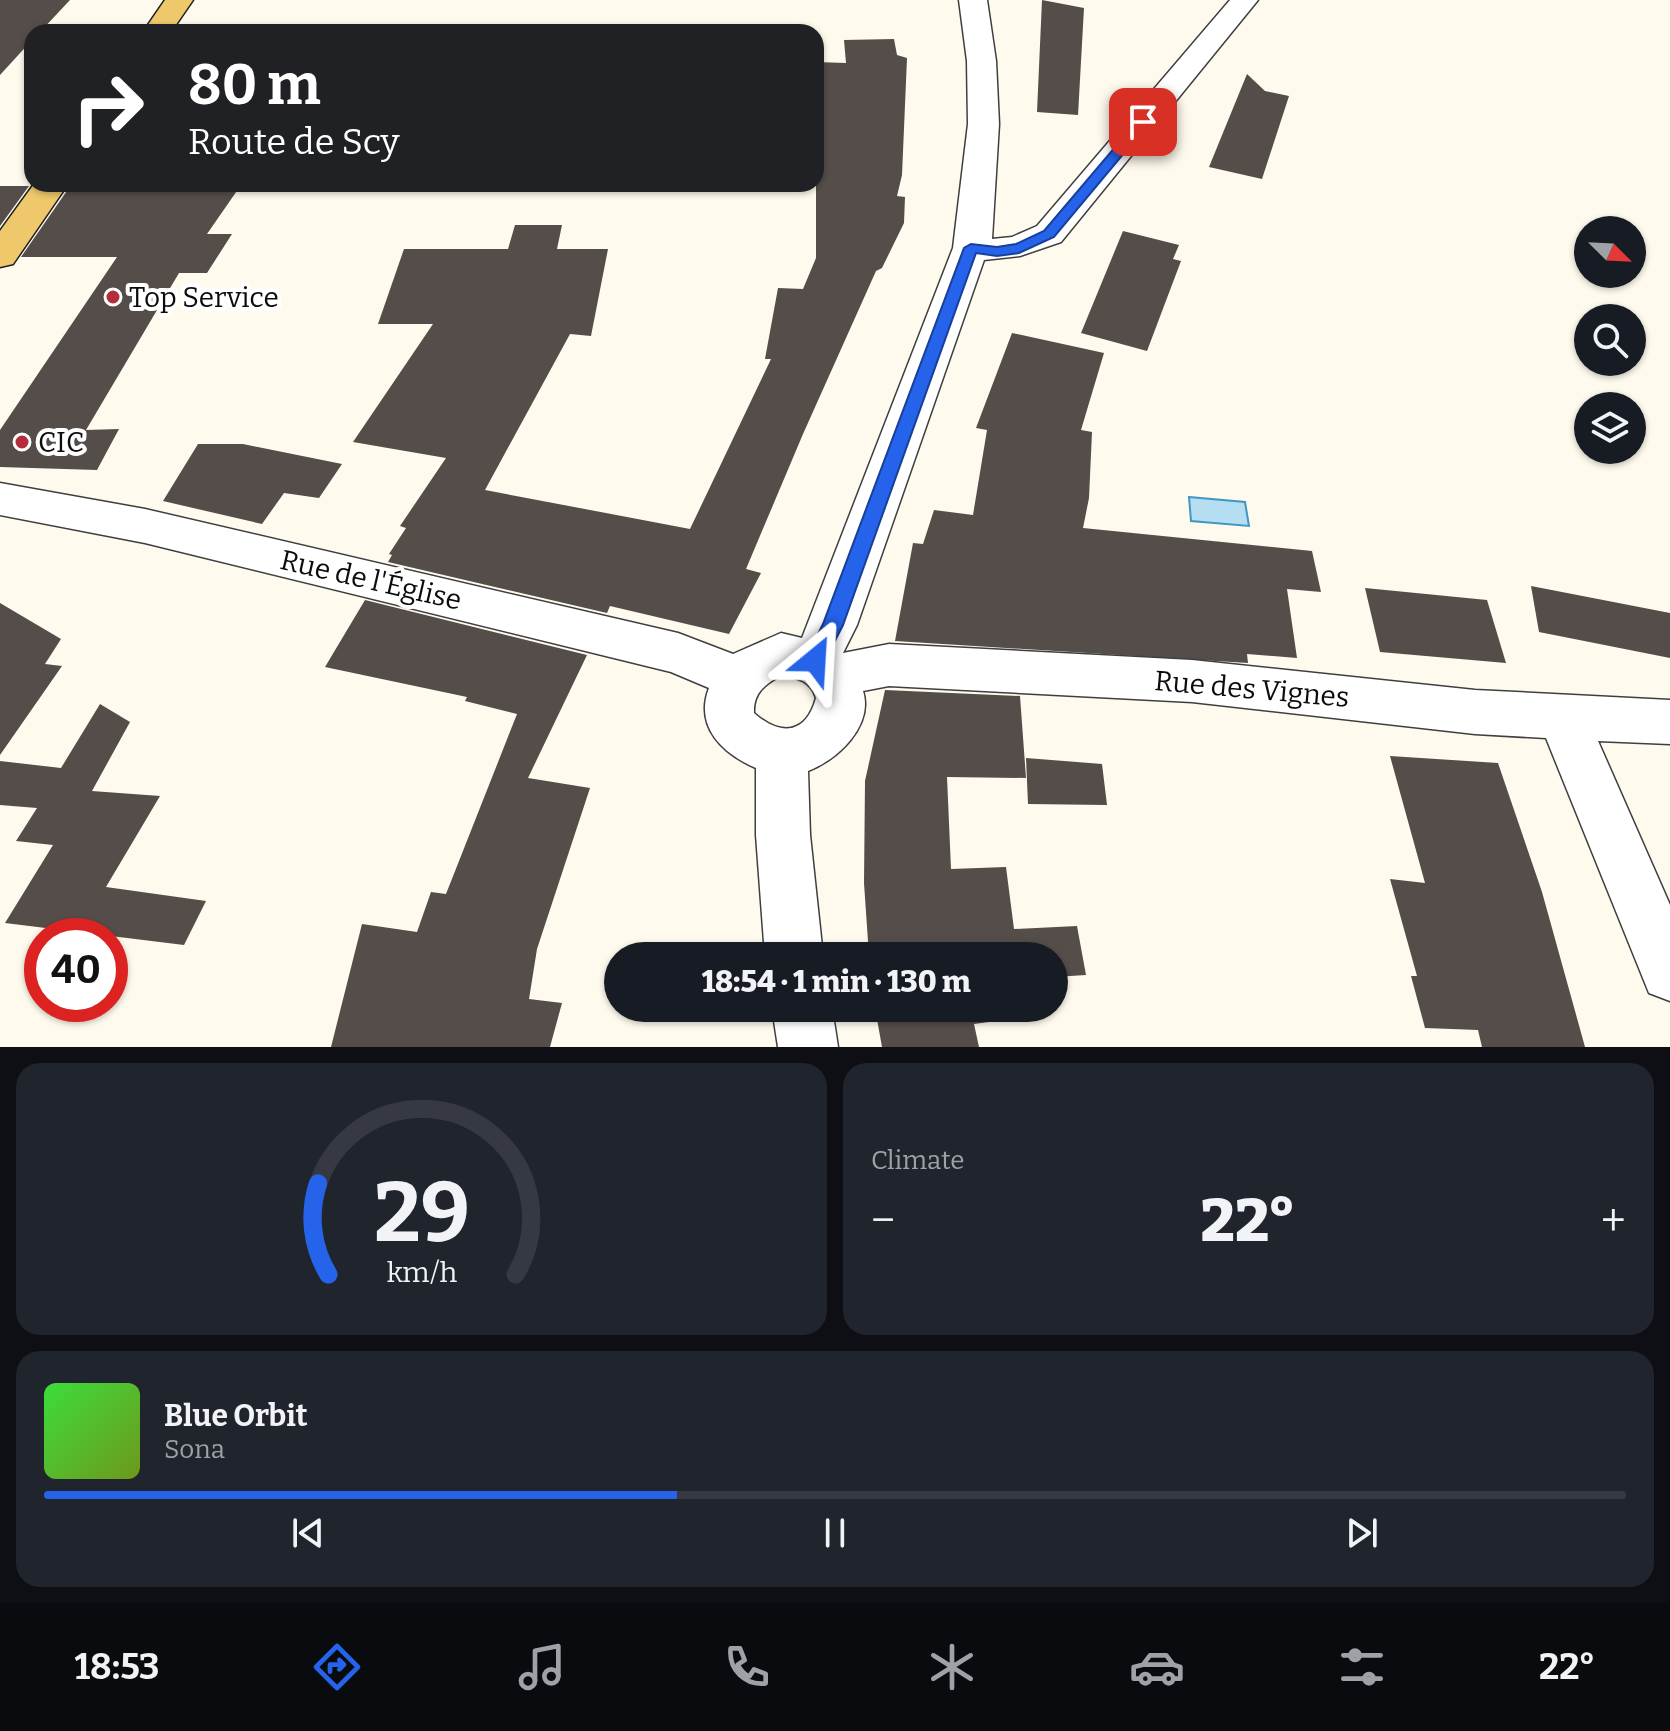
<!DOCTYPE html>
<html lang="en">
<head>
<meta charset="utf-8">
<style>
  :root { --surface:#171b24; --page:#20242c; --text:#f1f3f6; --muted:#9ea1a6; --line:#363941; --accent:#2563eb }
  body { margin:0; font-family:Bitter,serif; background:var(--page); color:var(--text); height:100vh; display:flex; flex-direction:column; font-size:30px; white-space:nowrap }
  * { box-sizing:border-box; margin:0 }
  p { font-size:26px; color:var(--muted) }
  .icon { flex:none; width:44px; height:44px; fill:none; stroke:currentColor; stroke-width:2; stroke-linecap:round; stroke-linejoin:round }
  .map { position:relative; height:1047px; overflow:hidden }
  .sheet { display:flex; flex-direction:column; gap:16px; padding:16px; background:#0d0f14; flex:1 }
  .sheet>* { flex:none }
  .hud { position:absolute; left:24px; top:24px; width:800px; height:168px; border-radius:24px; box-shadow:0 2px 6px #0004; background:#202124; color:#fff; overflow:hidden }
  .needle { width:52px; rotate:114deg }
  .tools { position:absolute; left:1574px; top:216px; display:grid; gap:16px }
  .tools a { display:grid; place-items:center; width:72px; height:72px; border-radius:50%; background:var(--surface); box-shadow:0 2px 6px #0004; font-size:40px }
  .speed { position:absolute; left:24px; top:918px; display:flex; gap:16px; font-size:40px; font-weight:700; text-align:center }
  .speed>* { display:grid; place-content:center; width:104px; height:104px; border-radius:50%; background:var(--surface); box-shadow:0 2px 6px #0004; line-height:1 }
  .speed .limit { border:12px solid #d22; background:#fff; color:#111 }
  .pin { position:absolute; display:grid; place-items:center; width:68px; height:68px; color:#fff; margin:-34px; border-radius:16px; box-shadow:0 4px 12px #0006 }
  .me { position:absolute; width:88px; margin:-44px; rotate:27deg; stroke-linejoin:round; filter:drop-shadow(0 0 6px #0008) }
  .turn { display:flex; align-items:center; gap:28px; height:168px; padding:0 32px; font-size:36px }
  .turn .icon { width:104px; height:104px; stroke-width:2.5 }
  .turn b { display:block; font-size:56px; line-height:68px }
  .big { font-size:60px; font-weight:800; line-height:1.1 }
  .sheet .widget { flex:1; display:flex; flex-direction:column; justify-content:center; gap:12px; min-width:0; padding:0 28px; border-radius:24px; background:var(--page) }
  .sheet .dial { align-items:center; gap:0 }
  .dial svg { height:208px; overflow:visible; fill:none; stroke:var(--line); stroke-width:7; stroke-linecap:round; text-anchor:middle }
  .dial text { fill:var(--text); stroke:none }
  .song { display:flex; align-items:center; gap:24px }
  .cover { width:96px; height:96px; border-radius:12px; background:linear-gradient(135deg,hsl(120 70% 55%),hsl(80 70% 35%)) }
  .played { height:8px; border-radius:4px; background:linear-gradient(90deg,var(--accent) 40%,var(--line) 40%) }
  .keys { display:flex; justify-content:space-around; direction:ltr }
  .heat { display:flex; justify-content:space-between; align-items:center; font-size:44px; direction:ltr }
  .sheet .tiles { flex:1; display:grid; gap:16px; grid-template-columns:1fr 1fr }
  .widget:last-child { grid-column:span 2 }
  .trip { position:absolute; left:604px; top:942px; width:464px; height:80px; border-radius:40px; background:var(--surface); box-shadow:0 2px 6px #0004; font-weight:800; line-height:80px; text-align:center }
  .dock { display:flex; height:128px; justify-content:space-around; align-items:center; background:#090b0e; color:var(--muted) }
  .dock .icon { width:56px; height:56px }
  .dock .current { color:var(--accent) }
  .dock b { font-size:36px; color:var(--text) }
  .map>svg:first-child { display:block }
  .water { fill:#b5def2; stroke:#4196c4; stroke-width:2 }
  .building { fill:#544d49 }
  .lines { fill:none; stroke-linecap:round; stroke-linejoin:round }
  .minor-casing { stroke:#3f3f3f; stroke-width:3 }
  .major-casing { stroke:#1d1d1d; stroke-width:3 }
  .minor { fill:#fff; fill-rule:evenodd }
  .major { fill:#efc86b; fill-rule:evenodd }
  .route { fill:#2563eb; stroke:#184099; stroke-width:2 }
  .poi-dot { fill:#b32e3b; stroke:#fff; stroke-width:3 }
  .labels { text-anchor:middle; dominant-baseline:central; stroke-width:8; stroke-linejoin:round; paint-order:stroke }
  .poi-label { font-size:28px; fill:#0c0c0c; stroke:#fff; text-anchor:start }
  .street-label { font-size:28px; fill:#0c0c0c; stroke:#fff }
</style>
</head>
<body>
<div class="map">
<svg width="1670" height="1047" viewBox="0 0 1670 1047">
  <rect width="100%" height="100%" fill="#fefaed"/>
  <path class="water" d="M 1189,497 L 1245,502 L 1249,526 L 1191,521 Z"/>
  <path class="building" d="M 0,0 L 70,0 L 40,32 L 32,32 L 32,40 L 0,75 Z
    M 1042,0 L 1084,8 L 1078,115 L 1037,112 Z
    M 894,39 L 897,55 L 907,58 L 902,175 L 897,196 L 905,197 L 904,223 L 882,268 L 876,271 L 803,434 L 746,569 L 761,573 L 729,634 L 610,606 L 607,613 L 388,562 L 392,555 L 389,554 L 406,528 L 400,526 L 446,458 L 353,442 L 433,324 L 378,324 L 404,249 L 508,249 L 515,225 L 562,225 L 557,249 L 608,249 L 591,336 L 570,334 L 485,490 L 690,529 L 771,359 L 765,359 L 778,288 L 803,289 L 816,258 L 816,62 L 846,63 L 844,40 Z
    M 1247,74 L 1265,91 L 1289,96 L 1262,179 L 1209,167 Z
    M 81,184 L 241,185 L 207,234 L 232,234 L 207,273 L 179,273 L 86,430 L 119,429 L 97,470 L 0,467 L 0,430 L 117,257 L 21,257 L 71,185 Z
    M 0,186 L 29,186 L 0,226 Z
    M 1123,231 L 1179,245 L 1173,259 L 1181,261 L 1147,351 L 1081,333 Z
    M 1012,333 L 1104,353 L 1081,430 L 1092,432 L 1089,498 L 1083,528 L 1312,551 L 1321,592 L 1287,589 L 1297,658 L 1247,654 L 1248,663 L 895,641 L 913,543 L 923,544 L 934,510 L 973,515 L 987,430 L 976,428 Z
    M 198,444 L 243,444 L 342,464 L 319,498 L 284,493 L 262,524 L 163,501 Z
    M 1531,586 L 1670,613 L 1670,658 L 1539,632 Z
    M 1365,588 L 1487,600 L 1506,663 L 1380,652 Z
    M 365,600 L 587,655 L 528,778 L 590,788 L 537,949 L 529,999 L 562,1003 L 550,1047 L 331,1047 L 362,924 L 417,932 L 431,892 L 446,894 L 517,714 L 465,701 L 467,697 L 325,667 Z
    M 0,603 L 61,639 L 45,664 L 62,666 L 0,755 Z
    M 885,690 L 1020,696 L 1026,778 L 947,777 L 951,869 L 1006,867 L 1014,929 L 1077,926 L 1086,975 L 1054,977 L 1054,956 L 869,956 L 864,883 L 865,781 Z
    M 100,704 L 130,722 L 92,791 L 160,796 L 106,887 L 206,901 L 184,945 L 5,923 L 53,845 L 16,841 L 37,808 L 0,805 L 0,761 L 61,768 Z
    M 1390,756 L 1498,763 L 1542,892 L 1585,1047 L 1482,1047 L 1478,1030 L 1425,1028 L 1411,976 L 1417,976 L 1390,879 L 1425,883 Z
    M 1026,758 L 1102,764 L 1107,805 L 1028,804 Z
    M 875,1008 L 986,1008 L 989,1022 L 974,1024 L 979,1047 L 882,1047 Z"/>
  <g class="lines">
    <g class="minor-casing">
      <path id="minor" d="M 959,0 L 987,0 L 996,61 L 999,124 L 992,239 L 1012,237 L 1037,226 L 1230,0 L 1258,0 L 1061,242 L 1020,256 L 984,260 L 857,625 L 843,653 L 889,644 L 1192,660 L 1475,690 L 1670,700 L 1670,744 L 1598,741 L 1670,905 L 1670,1001 L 1649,993 L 1546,738 L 1475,734 L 1192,702 L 889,686 L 863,691 C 874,726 837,760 808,771 L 810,835 L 823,956 L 765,956 L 756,835 L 756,768 C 723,754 694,727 709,688 L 671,672 L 145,543 L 0,515 L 0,483 L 145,509 L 678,633 L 733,654 L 781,633 L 802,638 L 953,248 L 968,124 L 967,61 ZM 782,675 C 798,678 811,681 816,698 C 806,735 780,736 754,713 C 753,693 765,684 782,675 Z
        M 772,1008 L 832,1008 L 838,1047 L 778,1047 Z"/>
    </g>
    <g class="major-casing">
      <path id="major" d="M 165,0 L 193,0 L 171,32 L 143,32 Z
        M 34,184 L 68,184 L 13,264 L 0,267 L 0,231 Z"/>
    </g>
    <use href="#minor" class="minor"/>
    <use href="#major" class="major"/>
  </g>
  <path class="route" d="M 1139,119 L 1150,122 L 1054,237 L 1019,253 L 997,256 L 976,253 L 843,625 L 822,666 L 808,666 L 805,660 L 823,624 L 964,248 L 971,244 L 997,247 L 1016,244 L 1044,231 Z"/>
  <g class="poi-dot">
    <circle cx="113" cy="297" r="8"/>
    <circle cx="22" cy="442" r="8"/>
  </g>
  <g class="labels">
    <g class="poi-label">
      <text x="129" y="297">Top Service</text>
      <text x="38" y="442">CIC</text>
    </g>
    <g class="street-label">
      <text transform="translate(371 580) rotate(13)">Rue de l'Église</text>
      <text transform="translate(1252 689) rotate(5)">Rue des Vignes</text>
    </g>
  </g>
</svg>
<div class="tools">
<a><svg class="needle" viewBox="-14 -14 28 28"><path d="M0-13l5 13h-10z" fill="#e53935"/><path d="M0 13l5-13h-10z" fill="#9ea1a6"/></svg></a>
<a><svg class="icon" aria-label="search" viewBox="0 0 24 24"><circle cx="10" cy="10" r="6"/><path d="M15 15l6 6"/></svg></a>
<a><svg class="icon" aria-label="layers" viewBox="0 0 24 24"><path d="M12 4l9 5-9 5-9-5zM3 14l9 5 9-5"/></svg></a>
</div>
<div class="speed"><div class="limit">40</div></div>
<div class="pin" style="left:1143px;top:122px;background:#d93025"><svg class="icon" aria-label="arrive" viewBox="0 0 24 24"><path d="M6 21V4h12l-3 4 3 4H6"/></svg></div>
<svg class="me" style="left:815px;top:660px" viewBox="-20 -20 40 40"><path d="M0-17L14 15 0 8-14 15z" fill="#2563eb" stroke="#fff" stroke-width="4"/></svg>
<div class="trip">18:54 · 1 min · 130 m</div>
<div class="hud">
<div class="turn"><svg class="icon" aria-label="right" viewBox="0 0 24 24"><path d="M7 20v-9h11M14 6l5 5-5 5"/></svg><div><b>80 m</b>Route de Scy</div></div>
</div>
</div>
<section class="sheet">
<div class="tiles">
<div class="widget dial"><svg viewBox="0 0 100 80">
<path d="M14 69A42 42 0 1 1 86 69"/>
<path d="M14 69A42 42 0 0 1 10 34" stroke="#2563eb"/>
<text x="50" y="56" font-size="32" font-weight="700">29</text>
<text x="50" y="72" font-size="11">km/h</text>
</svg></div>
<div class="widget"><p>Climate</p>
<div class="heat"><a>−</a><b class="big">22°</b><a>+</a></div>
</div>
<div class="widget">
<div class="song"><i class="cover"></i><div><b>Blue Orbit</b><p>Sona</p></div></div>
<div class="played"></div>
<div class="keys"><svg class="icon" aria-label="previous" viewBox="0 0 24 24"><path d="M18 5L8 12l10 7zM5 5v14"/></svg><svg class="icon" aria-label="pause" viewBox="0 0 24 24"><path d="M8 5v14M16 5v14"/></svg><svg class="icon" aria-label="next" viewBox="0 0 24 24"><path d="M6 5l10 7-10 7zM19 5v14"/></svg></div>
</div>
</div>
</section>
<nav class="dock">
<b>18:53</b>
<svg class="icon current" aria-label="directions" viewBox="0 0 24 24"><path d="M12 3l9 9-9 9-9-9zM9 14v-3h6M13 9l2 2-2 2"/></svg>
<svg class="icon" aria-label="music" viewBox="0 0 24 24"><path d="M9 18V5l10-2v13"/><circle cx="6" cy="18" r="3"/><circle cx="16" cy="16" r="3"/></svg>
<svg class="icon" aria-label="phone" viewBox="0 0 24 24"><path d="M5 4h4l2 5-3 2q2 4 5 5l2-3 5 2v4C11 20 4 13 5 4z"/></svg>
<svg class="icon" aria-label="climate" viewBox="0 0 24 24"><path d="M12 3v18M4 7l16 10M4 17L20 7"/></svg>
<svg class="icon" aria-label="car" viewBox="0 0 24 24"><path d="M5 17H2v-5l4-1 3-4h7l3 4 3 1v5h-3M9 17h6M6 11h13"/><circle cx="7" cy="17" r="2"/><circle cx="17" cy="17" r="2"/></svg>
<svg class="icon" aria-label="filters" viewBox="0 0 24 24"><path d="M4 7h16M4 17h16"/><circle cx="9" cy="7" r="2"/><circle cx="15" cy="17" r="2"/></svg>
<b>22°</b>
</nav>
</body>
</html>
